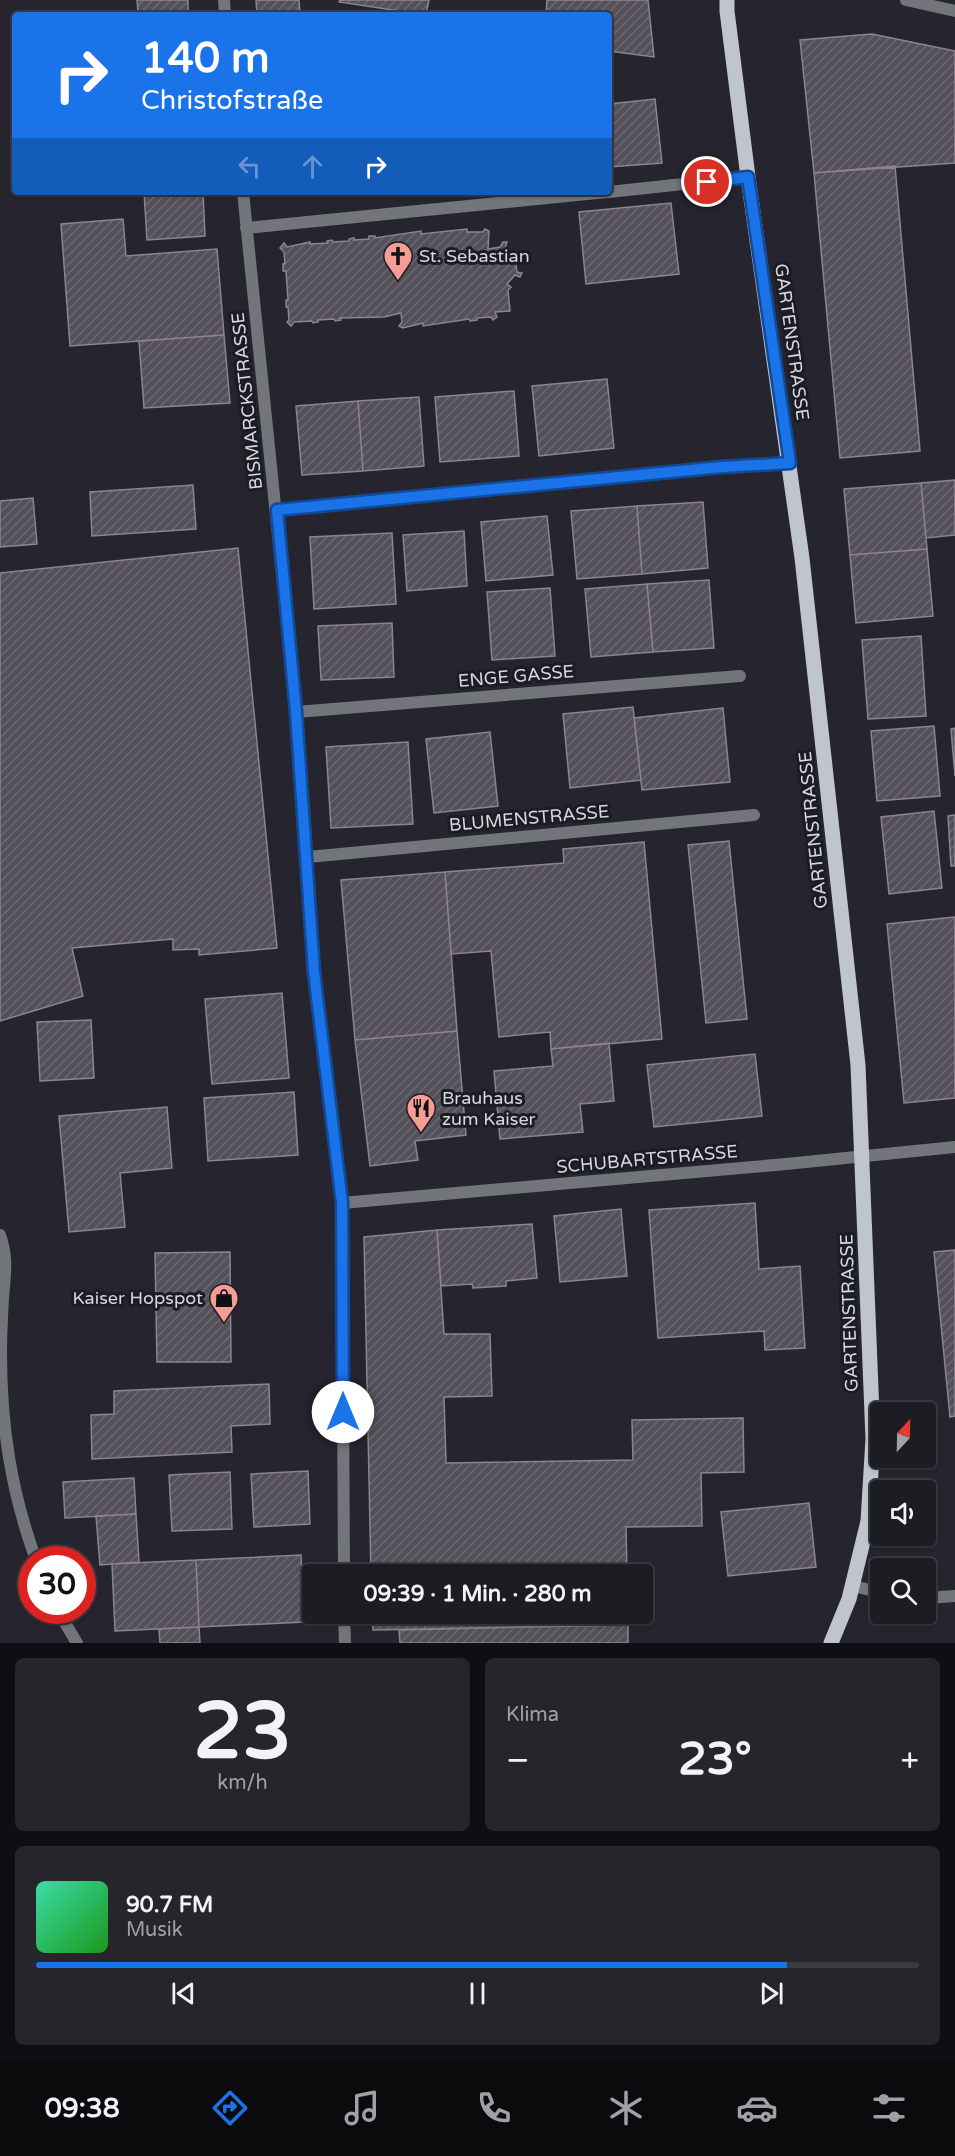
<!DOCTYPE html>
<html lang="de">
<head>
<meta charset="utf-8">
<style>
  :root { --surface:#1c1c23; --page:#25252b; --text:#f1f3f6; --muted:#a0a1a6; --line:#3a3a41; --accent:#1a73e8 }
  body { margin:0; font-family:"Varela Round",sans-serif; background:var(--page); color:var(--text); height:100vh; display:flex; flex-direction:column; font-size:22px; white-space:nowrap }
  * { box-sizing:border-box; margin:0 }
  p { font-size:20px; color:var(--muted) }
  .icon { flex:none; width:33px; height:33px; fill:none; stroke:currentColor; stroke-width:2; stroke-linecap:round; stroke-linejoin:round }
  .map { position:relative; height:1643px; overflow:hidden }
  .drawer { display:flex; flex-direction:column; gap:15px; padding:15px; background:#0f0f13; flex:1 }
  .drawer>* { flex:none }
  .guide { position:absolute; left:12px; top:12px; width:600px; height:183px; border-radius:6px; box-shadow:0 2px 4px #0004,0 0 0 2px var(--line); background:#1a73e8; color:#fff; overflow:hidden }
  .needle { width:39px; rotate:22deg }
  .controls { position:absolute; left:870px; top:1402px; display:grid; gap:12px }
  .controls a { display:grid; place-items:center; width:66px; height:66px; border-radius:6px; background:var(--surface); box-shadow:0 2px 4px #0004,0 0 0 2px var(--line); font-size:30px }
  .speed { position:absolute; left:18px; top:1546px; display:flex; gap:12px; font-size:30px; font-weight:700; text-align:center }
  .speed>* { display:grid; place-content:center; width:78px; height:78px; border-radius:50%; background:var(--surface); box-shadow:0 2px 4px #0004,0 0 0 2px var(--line); line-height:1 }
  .speed .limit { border:9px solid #d22; background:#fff; color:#111 }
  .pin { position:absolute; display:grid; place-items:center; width:51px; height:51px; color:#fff; margin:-26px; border:3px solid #fff; border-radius:50%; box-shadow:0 2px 6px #0007 }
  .me { position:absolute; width:66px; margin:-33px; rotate:0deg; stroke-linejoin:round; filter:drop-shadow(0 0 4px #0008) }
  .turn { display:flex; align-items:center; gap:21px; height:126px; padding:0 30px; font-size:27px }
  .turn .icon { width:78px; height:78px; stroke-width:2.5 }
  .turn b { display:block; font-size:42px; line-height:51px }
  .lanes { display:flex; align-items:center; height:57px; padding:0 30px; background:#0003; justify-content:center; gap:30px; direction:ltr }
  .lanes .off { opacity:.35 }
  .big { font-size:45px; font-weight:700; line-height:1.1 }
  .drawer .tile { flex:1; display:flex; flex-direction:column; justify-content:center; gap:9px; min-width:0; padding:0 21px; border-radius:9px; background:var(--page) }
  .drawer .dial { align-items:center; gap:0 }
  .dial b { font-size:78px; line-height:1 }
  .song { display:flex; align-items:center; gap:18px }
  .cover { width:72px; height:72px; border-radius:9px; background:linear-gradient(135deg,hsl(160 70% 55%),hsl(120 70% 35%)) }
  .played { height:6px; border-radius:3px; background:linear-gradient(90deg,var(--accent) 85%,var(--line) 85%) }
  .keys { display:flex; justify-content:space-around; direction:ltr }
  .heat { display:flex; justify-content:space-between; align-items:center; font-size:33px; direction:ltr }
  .drawer .tiles { flex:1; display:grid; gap:15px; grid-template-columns:1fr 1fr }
  .tile:last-child { grid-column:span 2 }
  .trip { position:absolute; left:302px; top:1564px; width:351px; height:60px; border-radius:6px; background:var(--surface); box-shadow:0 2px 4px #0004,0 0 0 2px var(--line); font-weight:700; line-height:60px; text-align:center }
  .tab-bar { display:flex; height:96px; justify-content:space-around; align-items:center; background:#0b0b0e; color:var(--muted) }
  .tab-bar .icon { width:42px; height:42px }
  .tab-bar .current { color:var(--accent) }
  .tab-bar b { font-size:27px; color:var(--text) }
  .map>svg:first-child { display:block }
  .building { fill:url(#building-hatch); stroke:#8a8590; stroke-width:1.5 }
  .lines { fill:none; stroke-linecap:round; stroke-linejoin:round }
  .service { stroke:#72757a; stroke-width:12 }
  .minor { stroke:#72757a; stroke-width:12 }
  .primary { stroke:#bfc4ce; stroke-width:15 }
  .route-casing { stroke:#114b97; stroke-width:15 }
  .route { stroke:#1a73e8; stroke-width:10 }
  .labels { text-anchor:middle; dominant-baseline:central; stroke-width:6; stroke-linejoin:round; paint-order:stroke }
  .poi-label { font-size:18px; fill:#d7d7dd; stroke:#1c1c25; text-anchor:start }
  .street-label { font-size:18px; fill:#d7d7dd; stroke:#1c1c25 }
</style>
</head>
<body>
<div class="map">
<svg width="955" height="1643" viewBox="0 0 955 1643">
  <defs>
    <pattern id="building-hatch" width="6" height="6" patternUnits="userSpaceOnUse" patternTransform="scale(1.5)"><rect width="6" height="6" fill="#54505a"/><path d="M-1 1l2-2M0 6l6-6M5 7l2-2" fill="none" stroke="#6c6871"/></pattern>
  </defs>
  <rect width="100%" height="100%" fill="#26252f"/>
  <path class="building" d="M 137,0 L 188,0 L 188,11 L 138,12 Z
    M 256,0 L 299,0 L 300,15 L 257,15 Z
    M 340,0 L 429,0 L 426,15 L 339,2 Z
    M 547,0 L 648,0 L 654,57 L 609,51 L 609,15 L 546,15 Z
    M 872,34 L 955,51 L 955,163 L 814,173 L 800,40 Z
    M 655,99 L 662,163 L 609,167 L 609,104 Z
    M 895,166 L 920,451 L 840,458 L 814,173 Z
    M 144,192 L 203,192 L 205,236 L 147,240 Z
    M 671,203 L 679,274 L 586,284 L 579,212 Z
    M 123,219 L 126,256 L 217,249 L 224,335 L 70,346 L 61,224 Z
    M 467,229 L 467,232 L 483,232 L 485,229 L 489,231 L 488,249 L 500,247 L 503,242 L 507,242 L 505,248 L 513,255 L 519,252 L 521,256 L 515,259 L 517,272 L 522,273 L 520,277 L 515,275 L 507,284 L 511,287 L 508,290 L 510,311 L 495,312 L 497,317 L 493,320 L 491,317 L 477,318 L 477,320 L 470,321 L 469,319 L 423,326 L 423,323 L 403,328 L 399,326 L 402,322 L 401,313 L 384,317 L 340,318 L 341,320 L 335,321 L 334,319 L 318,320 L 318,322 L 313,323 L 312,321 L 294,322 L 291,326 L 287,322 L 289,320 L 288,307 L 286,307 L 286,300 L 288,300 L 286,271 L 283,271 L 283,264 L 285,263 L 284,252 L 280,248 L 284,243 L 287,247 L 310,242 L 310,244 L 328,243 L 327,241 L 332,240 L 333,242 L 349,241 L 349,239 L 354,238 L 354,240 L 369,239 L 369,236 L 375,236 L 375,238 L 421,231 L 421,234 Z
    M 224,335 L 230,403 L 144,408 L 139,341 Z
    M 607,379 L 614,448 L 539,456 L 532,386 Z
    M 514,391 L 519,456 L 440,462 L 435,397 Z
    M 419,397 L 424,466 L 363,471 L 358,401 Z
    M 358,401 L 363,471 L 302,475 L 296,406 Z
    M 955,480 L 955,535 L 926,538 L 921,483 Z
    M 921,483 L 927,549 L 850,555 L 844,489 Z
    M 193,485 L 196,529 L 92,536 L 90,492 Z
    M 33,498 L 37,544 L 0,547 L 0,501 Z
    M 703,502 L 708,568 L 642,574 L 637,506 Z
    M 637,506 L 642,574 L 577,579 L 571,511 Z
    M 547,516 L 553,575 L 486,581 L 481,522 Z
    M 464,531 L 467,586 L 407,591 L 403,535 Z
    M 392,533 L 396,604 L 314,609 L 310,537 Z
    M 238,548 L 277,948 L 199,955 L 199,949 L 173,950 L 173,939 L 72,948 L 83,996 L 0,1021 L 0,573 Z
    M 927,549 L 933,616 L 856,623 L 850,555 Z
    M 709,580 L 714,648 L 653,652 L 647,584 Z
    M 647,584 L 653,652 L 591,657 L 585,589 Z
    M 550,588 L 555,656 L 492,660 L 487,592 Z
    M 392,623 L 394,677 L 321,680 L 318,626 Z
    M 921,636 L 926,716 L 868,719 L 862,640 Z
    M 633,707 L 641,780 L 570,788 L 563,714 Z
    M 723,708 L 730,782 L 642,790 L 634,718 Z
    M 934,726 L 940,796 L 877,801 L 871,731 Z
    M 955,728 L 955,776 L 951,729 Z
    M 490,732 L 498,806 L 434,813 L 426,739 Z
    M 408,742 L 413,824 L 331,828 L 326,747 Z
    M 934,811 L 942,888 L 889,894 L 881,817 Z
    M 955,815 L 955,866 L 951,866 L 948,816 Z
    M 729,841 L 747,1019 L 706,1023 L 688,845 Z
    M 644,842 L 662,1039 L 551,1049 L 550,1032 L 499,1037 L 491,951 L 451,954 L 445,872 L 564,863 L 563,849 Z
    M 445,872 L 457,1031 L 355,1040 L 341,880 Z
    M 955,917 L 955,1098 L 904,1103 L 887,924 Z
    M 282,993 L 289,1078 L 212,1084 L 205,999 Z
    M 91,1020 L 94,1078 L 40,1081 L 37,1022 Z
    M 457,1031 L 466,1135 L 415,1141 L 418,1160 L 370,1166 L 355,1040 Z
    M 609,1043 L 614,1101 L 580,1104 L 583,1132 L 500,1139 L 494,1071 L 553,1066 L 551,1049 Z
    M 755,1054 L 762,1116 L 654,1127 L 647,1065 Z
    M 294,1092 L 298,1155 L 208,1161 L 204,1098 Z
    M 167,1107 L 172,1168 L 120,1173 L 125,1227 L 69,1232 L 59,1116 Z
    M 755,1203 L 759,1269 L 800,1266 L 805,1348 L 765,1350 L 764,1331 L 658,1338 L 649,1210 Z
    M 621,1209 L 627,1276 L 560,1282 L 554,1216 Z
    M 532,1224 L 537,1278 L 506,1281 L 506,1286 L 473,1288 L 472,1284 L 441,1286 L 437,1230 Z
    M 437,1230 L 444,1334 L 490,1334 L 492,1396 L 444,1397 L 446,1463 L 633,1460 L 632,1420 L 743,1418 L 744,1472 L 701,1473 L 702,1526 L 626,1527 L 627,1575 L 371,1575 L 364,1237 Z
    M 955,1250 L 955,1416 L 950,1417 L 934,1252 Z
    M 230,1252 L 231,1362 L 157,1362 L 155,1253 Z
    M 269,1384 L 270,1424 L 231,1426 L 232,1452 L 92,1459 L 91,1415 L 114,1414 L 114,1391 Z
    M 308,1471 L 310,1524 L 254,1527 L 251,1474 Z
    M 230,1472 L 232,1529 L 172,1531 L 169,1475 Z
    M 134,1478 L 136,1514 L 65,1518 L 63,1482 Z
    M 809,1503 L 816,1567 L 728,1576 L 721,1512 Z
    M 136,1514 L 139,1562 L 100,1565 L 96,1516 Z
    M 301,1555 L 304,1622 L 199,1627 L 196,1560 Z
    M 196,1560 L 199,1627 L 115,1631 L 112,1564 Z
    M 372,1614 L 628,1614 L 628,1625 L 373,1630 Z
    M 628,1625 L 628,1643 L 400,1643 L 399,1630 Z
    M 199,1627 L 200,1643 L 160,1643 L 159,1629 Z"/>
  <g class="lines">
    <path class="service" d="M 296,712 L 740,676
      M 308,857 L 754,815"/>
    <path class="minor" d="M 224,0 L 225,15
      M 906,0 L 955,11
      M 243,192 L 296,712 L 314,972 L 342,1203 L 344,1575
      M 609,192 L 748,177
      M 246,228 L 607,192
      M 277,510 L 722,467 L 790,463
      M 342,1203 L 786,1164 L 955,1147
      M 0,1235 C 8,1257 5,1275 3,1298 C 2,1316 1,1335 1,1353 C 1,1426 11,1491 36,1560
      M 852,1586 L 880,1592
      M 926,1598 L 955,1596
      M 58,1611 L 77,1643
      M 344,1614 L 345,1643"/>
    <path class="primary" d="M 727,0 L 727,11 L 748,177 L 802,558 L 858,1065 L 873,1439 L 868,1521 L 849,1599 L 831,1643"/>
  </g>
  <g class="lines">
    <g class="route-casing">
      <path id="route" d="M 343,1412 L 342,1203 L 314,972 L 296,712 L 277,510 L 722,467 L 790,463 L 748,177 L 707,182"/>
    </g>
    <use href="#route" class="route"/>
  </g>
  <defs>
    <g id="church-pin" transform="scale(1.5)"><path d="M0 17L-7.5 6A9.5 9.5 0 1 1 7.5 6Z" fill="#f59c94" stroke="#1c1c25"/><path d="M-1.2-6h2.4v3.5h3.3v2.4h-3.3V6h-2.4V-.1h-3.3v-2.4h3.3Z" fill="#111"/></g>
    <g id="restaurant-pin" transform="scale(1.5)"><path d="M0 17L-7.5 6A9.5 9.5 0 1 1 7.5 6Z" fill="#f59c94" stroke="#1c1c25"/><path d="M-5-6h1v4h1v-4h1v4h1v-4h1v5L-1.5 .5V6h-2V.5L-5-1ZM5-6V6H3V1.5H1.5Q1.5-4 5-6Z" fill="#111"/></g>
    <g id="shop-pin" transform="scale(1.5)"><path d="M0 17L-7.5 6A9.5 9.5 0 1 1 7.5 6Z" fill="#f59c94" stroke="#1c1c25"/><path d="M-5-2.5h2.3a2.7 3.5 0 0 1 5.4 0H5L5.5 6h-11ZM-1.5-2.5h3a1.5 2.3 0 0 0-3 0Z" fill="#111"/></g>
  </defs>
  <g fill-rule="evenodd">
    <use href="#church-pin" x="398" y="256"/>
    <use href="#restaurant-pin" x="421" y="1108"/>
    <use href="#shop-pin" x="224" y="1298"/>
  </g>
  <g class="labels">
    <g class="poi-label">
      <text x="419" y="256">St. Sebastian</text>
      <text x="442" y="1098">Brauhaus<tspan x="442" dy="21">zum Kaiser</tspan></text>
      <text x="203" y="1298" text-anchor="end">Kaiser Hopspot</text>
    </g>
    <g class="street-label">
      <text transform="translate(792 342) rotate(82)">GARTENSTRASSE</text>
      <text transform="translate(247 401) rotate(-96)">BISMARCKSTRASSE</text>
      <text transform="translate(516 676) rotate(-5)">ENGE GASSE</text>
      <text transform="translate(529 818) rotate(-5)">BLUMENSTRASSE</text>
      <text transform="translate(813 830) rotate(-96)">GARTENSTRASSE</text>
      <text transform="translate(647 1159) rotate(-5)">SCHUBARTSTRASSE</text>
      <text transform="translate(849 1313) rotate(-92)">GARTENSTRASSE</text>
    </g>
  </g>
</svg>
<div class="controls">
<a><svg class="needle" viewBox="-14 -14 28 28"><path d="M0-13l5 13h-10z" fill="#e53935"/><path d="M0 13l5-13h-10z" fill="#a0a1a6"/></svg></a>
<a><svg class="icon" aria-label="sound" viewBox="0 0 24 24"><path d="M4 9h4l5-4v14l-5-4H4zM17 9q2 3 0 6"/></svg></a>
<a><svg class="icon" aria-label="search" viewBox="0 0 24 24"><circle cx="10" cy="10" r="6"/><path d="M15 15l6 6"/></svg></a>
</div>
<div class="speed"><div class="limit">30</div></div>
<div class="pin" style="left:707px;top:182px;background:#d93025"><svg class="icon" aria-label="arrive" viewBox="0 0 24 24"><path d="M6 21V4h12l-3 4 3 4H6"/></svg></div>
<svg class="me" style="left:343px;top:1412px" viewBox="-20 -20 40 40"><circle r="19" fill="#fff"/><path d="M0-13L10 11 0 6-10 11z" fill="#1a73e8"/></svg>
<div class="trip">09:39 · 1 Min. · 280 m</div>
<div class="guide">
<div class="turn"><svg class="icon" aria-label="right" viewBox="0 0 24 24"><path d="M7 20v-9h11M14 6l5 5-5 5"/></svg><div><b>140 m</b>Christofstraße</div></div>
<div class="lanes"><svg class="icon off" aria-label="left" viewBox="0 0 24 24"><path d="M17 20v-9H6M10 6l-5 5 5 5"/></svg><svg class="icon off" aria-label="ahead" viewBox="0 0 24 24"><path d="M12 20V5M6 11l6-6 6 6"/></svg><svg class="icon" aria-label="right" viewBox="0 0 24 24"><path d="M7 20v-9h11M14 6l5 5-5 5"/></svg></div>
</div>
</div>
<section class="drawer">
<div class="tiles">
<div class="tile dial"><b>23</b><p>km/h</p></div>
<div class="tile"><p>Klima</p>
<div class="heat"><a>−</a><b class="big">23°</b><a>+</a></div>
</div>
<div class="tile">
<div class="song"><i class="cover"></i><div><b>90.7 FM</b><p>Musik</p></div></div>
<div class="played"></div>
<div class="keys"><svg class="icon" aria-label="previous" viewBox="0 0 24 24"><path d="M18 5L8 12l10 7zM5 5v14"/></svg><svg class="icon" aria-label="pause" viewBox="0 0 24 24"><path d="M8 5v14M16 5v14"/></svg><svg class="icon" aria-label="next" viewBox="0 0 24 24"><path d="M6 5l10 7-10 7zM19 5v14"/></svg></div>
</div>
</div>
</section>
<nav class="tab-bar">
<b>09:38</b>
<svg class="icon current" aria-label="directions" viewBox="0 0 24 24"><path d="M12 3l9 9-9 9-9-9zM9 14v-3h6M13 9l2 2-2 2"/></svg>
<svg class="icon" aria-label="music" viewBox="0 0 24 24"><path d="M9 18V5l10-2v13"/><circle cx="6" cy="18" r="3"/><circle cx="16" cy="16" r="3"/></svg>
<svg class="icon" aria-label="phone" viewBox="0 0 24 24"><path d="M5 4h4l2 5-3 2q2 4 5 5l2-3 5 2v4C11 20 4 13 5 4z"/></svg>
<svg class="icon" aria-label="climate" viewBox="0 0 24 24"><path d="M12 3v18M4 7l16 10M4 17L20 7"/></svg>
<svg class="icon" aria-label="car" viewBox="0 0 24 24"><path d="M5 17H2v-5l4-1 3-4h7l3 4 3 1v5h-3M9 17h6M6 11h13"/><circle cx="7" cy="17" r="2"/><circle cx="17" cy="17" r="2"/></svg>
<svg class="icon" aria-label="filters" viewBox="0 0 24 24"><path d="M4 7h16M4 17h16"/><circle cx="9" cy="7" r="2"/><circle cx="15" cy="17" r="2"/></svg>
</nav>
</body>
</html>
